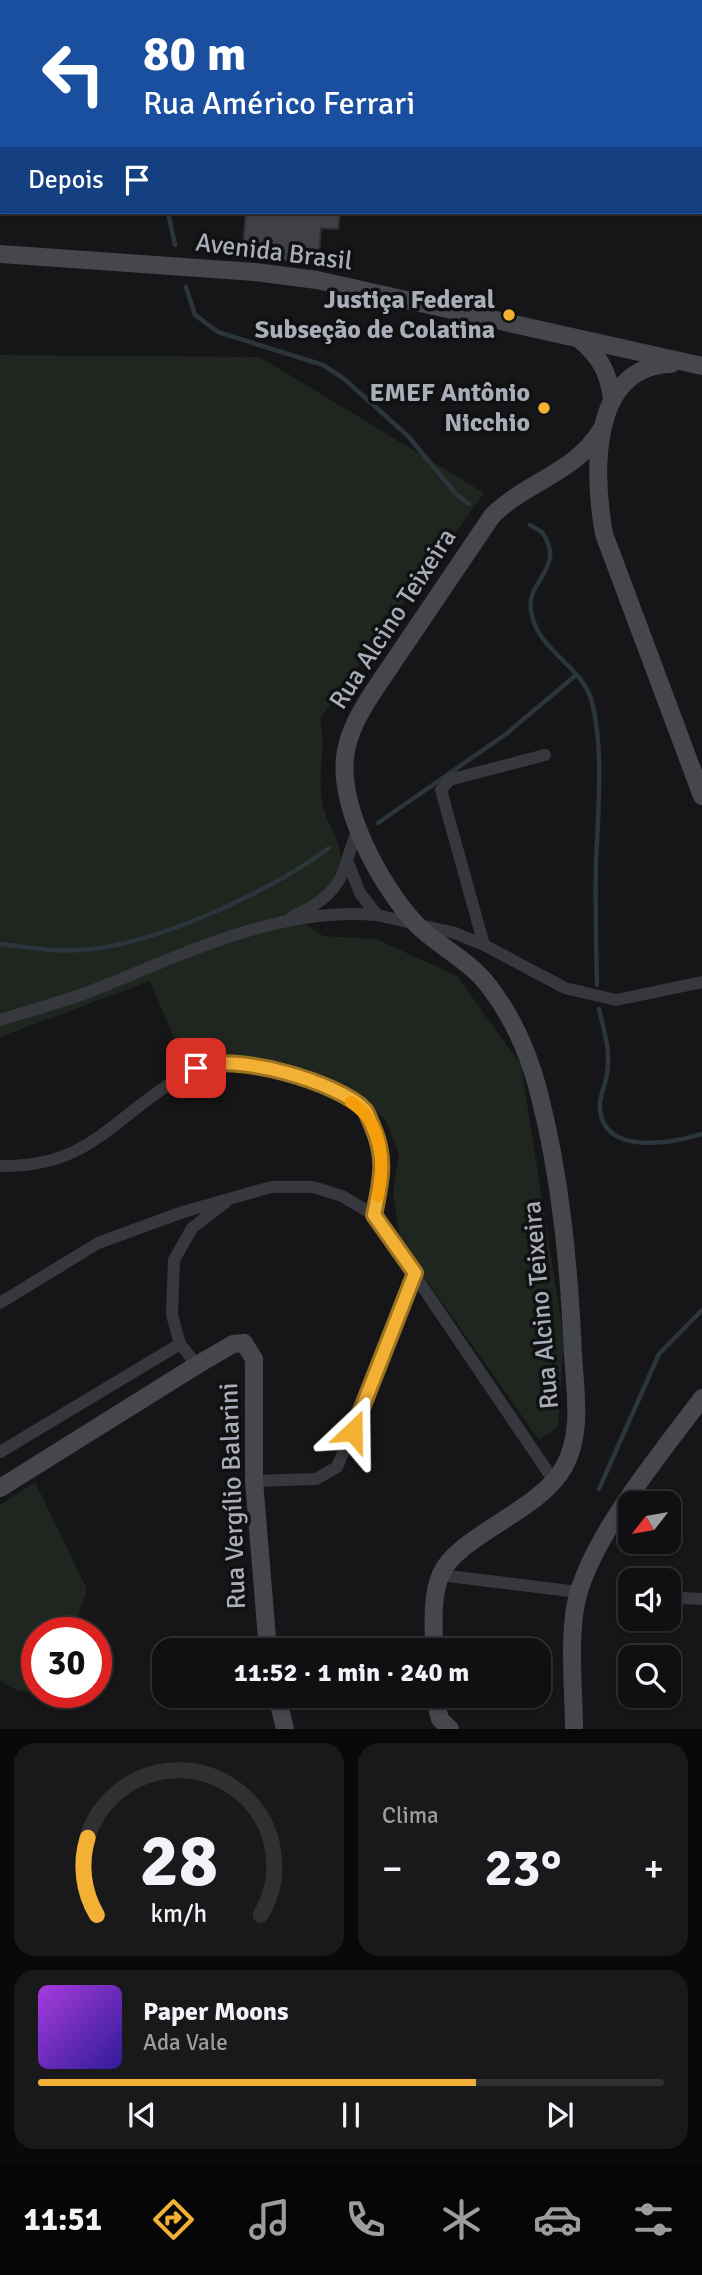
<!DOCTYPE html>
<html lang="pt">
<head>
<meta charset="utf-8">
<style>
  :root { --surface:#101012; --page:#19191b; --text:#f1f3f6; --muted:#9c9d9f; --line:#303032; --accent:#f2b134 }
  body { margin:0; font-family:Signika,sans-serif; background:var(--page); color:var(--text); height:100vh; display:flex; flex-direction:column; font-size:26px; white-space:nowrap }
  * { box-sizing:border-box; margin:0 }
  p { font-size:23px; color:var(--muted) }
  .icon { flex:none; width:38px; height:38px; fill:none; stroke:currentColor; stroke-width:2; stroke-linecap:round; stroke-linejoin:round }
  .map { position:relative; height:1729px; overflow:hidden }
  .panel { display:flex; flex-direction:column; gap:14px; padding:14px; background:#09090a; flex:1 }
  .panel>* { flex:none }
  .top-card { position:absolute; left:0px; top:0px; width:704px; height:214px; box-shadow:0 2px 5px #0004,0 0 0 2px var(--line); background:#1a4fa0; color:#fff; overflow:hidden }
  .needle { width:46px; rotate:239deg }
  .fabs { position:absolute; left:618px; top:1491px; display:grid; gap:14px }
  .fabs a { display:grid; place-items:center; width:63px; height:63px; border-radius:14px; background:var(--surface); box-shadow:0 2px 5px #0004,0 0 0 2px var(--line); font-size:35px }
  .speed { position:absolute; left:21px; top:1617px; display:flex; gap:14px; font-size:35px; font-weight:700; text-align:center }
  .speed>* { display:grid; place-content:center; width:91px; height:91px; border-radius:50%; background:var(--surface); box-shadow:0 2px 5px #0004,0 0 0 2px var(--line); line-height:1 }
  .speed .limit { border:10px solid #d22; background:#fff; color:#111 }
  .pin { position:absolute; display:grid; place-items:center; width:60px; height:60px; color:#fff; margin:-30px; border-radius:14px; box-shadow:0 4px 10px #0006 }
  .me { position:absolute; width:77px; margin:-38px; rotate:23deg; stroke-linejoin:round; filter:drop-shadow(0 0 5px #0008) }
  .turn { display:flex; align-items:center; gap:24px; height:147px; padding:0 28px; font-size:32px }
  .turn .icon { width:91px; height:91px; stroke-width:2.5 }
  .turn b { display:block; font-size:49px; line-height:60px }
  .then { display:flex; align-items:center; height:66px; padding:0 28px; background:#0003; gap:14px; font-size:26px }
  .big { font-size:52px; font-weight:700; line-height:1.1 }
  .panel .card { flex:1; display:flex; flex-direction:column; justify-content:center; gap:10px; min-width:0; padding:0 24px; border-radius:21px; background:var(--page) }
  .panel .dial { align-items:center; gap:0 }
  .dial svg { height:182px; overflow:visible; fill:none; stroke:var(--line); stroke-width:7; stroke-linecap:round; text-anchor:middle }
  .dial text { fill:var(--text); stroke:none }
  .song { display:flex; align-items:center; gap:21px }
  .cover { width:84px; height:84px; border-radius:10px; background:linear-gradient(135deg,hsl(280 70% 55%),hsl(250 70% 35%)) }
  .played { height:7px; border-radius:4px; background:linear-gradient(90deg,var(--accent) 70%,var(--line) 70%) }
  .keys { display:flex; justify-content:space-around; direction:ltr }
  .heat { display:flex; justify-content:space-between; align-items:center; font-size:38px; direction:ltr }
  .panel .tiles { flex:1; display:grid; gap:14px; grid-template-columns:1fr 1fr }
  .card:last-child { grid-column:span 2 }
  .trip { position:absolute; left:152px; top:1638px; width:399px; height:70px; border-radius:21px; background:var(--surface); box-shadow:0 2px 5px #0004,0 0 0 2px var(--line); font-weight:700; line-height:70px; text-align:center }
  .dock { display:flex; height:112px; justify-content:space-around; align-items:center; background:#060607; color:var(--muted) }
  .dock .icon { width:49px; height:49px }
  .dock .selected { color:var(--accent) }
  .dock b { font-size:32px; color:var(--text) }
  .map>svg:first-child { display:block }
  .green { fill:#1e261f }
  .water { fill:#2c353c }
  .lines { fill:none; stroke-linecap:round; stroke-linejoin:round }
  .stream { stroke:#2c353c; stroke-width:4.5 }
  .building { fill:#404145; stroke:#303034; stroke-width:2 }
  .street { stroke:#37383d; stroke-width:12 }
  .secondary { stroke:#45474d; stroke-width:18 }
  .route-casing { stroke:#9d7322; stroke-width:18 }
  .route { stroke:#f2b134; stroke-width:12 }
  .slow { stroke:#f59e0b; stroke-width:12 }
  .poi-dot { fill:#f2b134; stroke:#111113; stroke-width:2.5 }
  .labels { text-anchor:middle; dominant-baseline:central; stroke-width:7; stroke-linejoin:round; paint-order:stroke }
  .street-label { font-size:26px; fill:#a8adb8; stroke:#111113 }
  .poi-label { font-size:26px; font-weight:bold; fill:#a8adb8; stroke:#111113; text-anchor:end }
</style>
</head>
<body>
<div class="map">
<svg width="702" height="1729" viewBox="0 0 702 1729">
  <rect width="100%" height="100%" fill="#161618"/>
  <path class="green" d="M 0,355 L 260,357 L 484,493 L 320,719 C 327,747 316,777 323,806 C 326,823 344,845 340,862 C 334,885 312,901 304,923 L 323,936 L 376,939 L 457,976 L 521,1065 L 564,1340 L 558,1427 L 539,1440 L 401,1244 L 393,1194 L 399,1154 L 385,1119 L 348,1086 L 287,1063 L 207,1054 L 184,1061 L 150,981 L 0,1037 Z
    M 35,1482 L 87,1589 L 73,1633 L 37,1633 L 37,1688 C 23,1697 12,1688 0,1680 L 0,1505 Z"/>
  <path class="water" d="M 169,0 L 702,0 L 702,194 L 702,2 Z"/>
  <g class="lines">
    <path class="stream" d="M 87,0 L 88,2
      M 168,212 L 175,245
      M 186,287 L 195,315 L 218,332 L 323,365 L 343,378 L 408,436 L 456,494 L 469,504
      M 530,525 L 542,532 C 567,568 526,580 531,610 C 536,651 582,664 592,702 C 604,749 598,813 596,862 C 595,903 596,944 597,985
      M 378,823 L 506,734 L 576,675
      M 0,944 C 26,947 53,952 80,950 C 154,946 269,892 329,848
      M 599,1009 C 604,1031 611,1051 607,1073 C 606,1085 598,1098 600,1110 C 605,1156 673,1143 702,1134
      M 599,1489 L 659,1354 L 702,1310"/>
  </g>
  <path class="building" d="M 246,212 L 340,212 L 338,229 L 321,228 L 318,264 L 242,255 Z"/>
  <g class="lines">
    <path class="street" d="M 358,828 L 347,860 L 360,893 L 377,915 L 455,933 L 484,945 L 565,988 L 616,1000 L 702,982
      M 292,917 C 320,904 340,890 347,860
      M 484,945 L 441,790 L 449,780 L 545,755
      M 0,1020 C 29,1011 58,1003 86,993 C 179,957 275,906 377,915
      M 0,1166 C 84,1167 105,1127 168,1085 C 180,1077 196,1063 210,1062 C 233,1059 262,1068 284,1074 C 373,1096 392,1126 374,1215 L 554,1481
      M 0,1303 L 98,1243 L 183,1212 L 271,1187 L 313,1187 L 342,1196 L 374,1215
      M 197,1365 L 180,1344 L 172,1315 L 174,1260 L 192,1228 L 226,1202
      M 0,1452 L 180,1344
      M 254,1481 L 316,1479 L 337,1467 L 372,1386 L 415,1273
      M 440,1575 L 578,1592
      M 682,1598 L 702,1599"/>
    <path class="secondary" d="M 0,254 L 255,272 L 317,280 L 702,366
      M 580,340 C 600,356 609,374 612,399
      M 671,364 C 588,366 594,477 604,534 L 702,796
      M 0,1488 L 197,1365 L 233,1344 L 244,1343 L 254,1359 L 254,1481 L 268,1650
      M 434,1650 C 434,1626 431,1597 441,1574 C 456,1537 541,1510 564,1467 C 583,1433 575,1391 573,1354 C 569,1266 561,1179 539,1093 C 529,1054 513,1017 488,985 C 469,960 438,946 417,925 C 381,887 336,805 346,751 C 350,729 361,711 373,692 L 492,516 C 527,481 575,473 601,430
      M 277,1696 L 285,1729
      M 434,1696 L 440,1719 L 450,1729
      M 574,1729 C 574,1688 567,1630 579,1591 C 599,1527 662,1452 702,1398"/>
  </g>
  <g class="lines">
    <g class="route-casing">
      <path id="route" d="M 196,1068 C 230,1051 339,1082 365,1110 C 368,1114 370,1121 372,1125 C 387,1159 381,1180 374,1215 L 415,1273 L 353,1431"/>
    </g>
    <use href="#route" class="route"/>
    <path class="slow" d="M 351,1102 C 383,1123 385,1162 378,1196"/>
  </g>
  <g class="poi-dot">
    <circle cx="509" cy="315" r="7"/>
    <circle cx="544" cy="408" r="7"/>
  </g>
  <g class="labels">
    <g class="street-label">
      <text transform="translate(274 252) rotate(7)">Avenida Brasil</text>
      <text transform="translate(393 619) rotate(-57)">Rua Alcino Teixeira</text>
      <text transform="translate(541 1305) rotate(-95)">Rua Alcino Teixeira</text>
      <text transform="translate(233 1496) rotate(-92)">Rua Vergílio Balarini</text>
    </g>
    <g class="poi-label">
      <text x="495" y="300">Justiça Federal<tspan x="495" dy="30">Subseção de Colatina</tspan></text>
      <text x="530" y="393">EMEF Antônio<tspan x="530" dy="30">Nicchio</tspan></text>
    </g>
  </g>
</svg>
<div class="fabs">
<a><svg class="needle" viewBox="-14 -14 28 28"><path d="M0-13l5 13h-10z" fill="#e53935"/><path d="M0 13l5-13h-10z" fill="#9c9d9f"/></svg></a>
<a><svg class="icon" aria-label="sound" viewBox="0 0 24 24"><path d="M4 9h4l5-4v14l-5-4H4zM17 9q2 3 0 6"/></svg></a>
<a><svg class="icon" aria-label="search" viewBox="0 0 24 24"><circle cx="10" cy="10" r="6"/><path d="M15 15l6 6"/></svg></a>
</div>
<div class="speed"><div class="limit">30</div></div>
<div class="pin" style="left:196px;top:1068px;background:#d93025"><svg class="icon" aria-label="arrive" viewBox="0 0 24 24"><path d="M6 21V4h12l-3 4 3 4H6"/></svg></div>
<svg class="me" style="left:353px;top:1431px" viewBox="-20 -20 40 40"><path d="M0-17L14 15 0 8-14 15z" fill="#f2b134" stroke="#fff" stroke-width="4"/></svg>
<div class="trip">11:52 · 1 min · 240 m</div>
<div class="top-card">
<div class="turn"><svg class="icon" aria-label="left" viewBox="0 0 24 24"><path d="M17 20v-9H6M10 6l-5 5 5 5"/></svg><div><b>80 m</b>Rua Américo Ferrari</div></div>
<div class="then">Depois<svg class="icon" aria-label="arrive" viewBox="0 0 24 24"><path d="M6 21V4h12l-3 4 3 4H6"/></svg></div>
</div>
</div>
<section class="panel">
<div class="tiles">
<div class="card dial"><svg viewBox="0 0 100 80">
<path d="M14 69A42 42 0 1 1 86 69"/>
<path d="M14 69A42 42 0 0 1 10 35" stroke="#f2b134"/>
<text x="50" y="56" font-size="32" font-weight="700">28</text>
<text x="50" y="72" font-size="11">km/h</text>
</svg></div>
<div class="card"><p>Clima</p>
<div class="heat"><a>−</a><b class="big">23°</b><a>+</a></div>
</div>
<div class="card">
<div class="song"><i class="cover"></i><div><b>Paper Moons</b><p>Ada Vale</p></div></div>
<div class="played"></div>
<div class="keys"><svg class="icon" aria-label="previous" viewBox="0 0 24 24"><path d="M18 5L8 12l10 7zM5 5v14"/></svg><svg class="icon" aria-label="pause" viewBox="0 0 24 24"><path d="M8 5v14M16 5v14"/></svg><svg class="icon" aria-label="next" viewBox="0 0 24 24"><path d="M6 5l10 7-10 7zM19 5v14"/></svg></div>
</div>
</div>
</section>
<nav class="dock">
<b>11:51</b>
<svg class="icon selected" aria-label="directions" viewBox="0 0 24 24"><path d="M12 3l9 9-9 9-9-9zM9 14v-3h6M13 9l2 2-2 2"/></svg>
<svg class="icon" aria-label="music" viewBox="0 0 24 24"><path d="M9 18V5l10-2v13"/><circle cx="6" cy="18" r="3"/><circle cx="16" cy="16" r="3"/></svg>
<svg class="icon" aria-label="phone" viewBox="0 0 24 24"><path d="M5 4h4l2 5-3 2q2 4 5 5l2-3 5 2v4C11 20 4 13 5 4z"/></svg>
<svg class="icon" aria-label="climate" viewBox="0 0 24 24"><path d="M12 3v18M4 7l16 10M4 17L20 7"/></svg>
<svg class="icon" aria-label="car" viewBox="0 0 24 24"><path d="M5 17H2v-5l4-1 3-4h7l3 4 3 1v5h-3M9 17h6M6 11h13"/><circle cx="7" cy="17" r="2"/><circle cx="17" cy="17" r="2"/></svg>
<svg class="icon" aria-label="filters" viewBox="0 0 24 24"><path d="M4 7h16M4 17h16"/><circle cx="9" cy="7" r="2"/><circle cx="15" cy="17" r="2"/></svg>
</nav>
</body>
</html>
